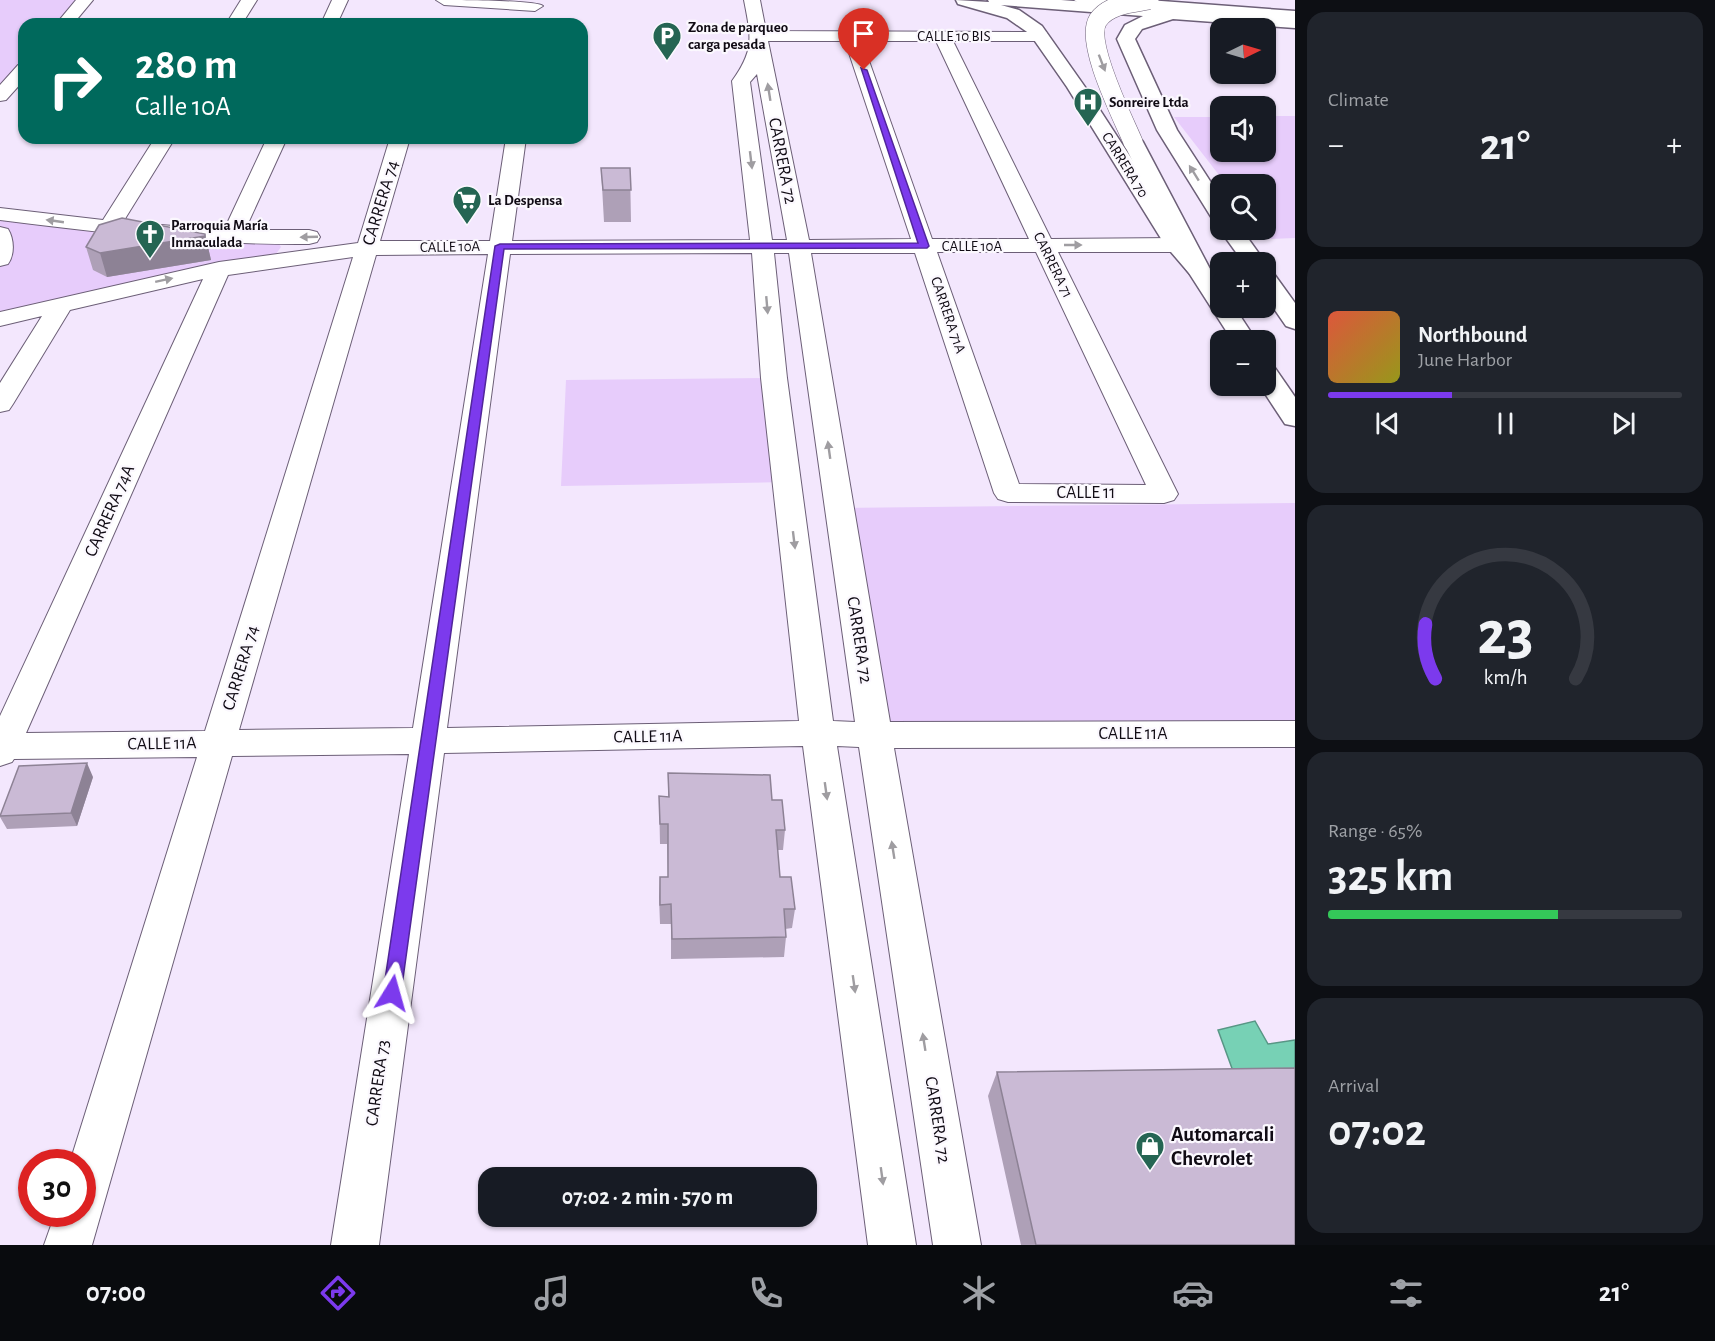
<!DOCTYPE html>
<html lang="en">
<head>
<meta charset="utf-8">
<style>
  :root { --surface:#171b24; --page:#20242c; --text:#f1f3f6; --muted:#9ea1a6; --line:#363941; --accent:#7c3aed }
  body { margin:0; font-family:"Alegreya Sans",sans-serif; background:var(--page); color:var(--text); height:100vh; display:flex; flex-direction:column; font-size:22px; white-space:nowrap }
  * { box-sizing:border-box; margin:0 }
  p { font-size:20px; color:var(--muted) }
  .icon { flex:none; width:33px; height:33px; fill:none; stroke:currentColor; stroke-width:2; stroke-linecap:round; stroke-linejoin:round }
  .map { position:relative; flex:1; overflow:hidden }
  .details { display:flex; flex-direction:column; gap:12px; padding:12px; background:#0d0f14; width:420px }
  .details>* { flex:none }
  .guide { position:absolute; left:18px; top:18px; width:570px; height:126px; border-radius:18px; box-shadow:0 2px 4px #0004; background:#00695c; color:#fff; overflow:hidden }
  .needle { width:39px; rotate:85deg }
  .buttons { position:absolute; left:1210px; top:18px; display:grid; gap:12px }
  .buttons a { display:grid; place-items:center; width:66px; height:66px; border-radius:12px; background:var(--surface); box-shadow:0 2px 4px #0004; font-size:30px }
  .speed { position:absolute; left:18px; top:1149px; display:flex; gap:12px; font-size:30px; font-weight:700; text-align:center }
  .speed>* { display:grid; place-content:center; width:78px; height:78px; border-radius:50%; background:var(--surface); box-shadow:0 2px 4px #0004; line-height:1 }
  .speed .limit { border:9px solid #d22; background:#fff; color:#111 }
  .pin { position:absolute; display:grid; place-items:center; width:51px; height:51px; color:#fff; margin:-62px -26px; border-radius:50% 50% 50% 0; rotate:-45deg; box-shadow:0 0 6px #0007 }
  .pin .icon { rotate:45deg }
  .me { position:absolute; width:66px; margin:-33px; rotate:8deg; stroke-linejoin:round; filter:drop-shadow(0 0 4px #0008) }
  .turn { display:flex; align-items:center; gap:21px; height:126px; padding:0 18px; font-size:27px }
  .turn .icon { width:78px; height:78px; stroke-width:2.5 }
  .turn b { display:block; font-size:42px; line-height:51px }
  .big { font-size:45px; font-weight:700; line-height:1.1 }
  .details .widget { flex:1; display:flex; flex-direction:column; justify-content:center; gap:9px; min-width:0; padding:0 21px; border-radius:18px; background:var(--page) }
  .details .dial { align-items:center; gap:0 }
  .dial svg { height:156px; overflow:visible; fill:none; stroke:var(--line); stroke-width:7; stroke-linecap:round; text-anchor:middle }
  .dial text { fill:var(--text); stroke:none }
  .song { display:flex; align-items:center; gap:18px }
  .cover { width:72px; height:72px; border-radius:9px; background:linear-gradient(135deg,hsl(10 70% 55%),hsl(60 70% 35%)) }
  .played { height:6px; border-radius:3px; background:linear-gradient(90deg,var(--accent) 35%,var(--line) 35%) }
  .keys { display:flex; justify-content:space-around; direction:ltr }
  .heat { display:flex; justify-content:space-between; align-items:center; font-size:33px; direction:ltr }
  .charge { height:9px; border-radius:4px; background:linear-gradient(90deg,#34c759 65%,var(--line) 0) }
  .trip { position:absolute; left:478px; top:1167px; width:339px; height:60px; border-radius:18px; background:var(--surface); box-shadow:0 2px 4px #0004; font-weight:700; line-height:60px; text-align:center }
  .tab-bar { display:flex; height:96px; justify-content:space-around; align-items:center; background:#090b0e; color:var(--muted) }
  .tab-bar .icon { width:42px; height:42px }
  .tab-bar .active { color:var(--accent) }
  .tab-bar b { font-size:27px; color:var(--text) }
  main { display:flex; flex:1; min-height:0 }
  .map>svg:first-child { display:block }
  .green { fill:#e7ccfb }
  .water { fill:#77d1b5; stroke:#589685; stroke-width:1.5 }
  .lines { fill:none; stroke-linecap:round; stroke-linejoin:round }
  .minor-casing { stroke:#6c5f77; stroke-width:2 }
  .tertiary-casing { stroke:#6c5f77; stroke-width:3 }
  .primary-casing { stroke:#6c5f77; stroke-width:3 }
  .minor { fill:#fff; fill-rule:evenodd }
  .tertiary { fill:#fff; fill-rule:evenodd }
  .primary { fill:#fff; fill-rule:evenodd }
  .primary-bridge-casing { stroke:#6c5f77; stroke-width:20; stroke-linecap:butt }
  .primary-bridge { stroke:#fff; stroke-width:19 }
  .wall { fill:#aea0b7 }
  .shaded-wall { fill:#8d8295 }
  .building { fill:#cabad5; stroke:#8d8295; stroke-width:1.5 }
  .oneway { fill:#9f9da1 }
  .route { fill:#7c3aed; stroke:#51269a; stroke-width:1.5 }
  .labels { text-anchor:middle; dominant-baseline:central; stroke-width:4.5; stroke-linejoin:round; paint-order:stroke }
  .far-poi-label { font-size:15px; font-weight:bold; fill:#100b14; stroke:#fbf8fe; text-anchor:start }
  .far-street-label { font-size:15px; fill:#100b14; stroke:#fbf8fe }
  .street-label { font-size:18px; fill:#100b14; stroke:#fbf8fe }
  .near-poi-label { font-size:21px; font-weight:bold; fill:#100b14; stroke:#fbf8fe; text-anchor:start }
</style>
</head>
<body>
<main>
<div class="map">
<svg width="1295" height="1245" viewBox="0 0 1295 1245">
  <rect width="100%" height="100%" fill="#f3e7fd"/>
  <path class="green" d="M 0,0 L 85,0 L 64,24 L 24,24 L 24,69 L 0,96 Z
    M 1266,116 L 1295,116 L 1295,238 L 1268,239 L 1261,230 L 1266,230 L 1266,184 L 1226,184 L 1174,117 L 1221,117 L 1221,152 L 1266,152 Z
    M 0,214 L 279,244 L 281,247 L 276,254 L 0,319 Z
    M 774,378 L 786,482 L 561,486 L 566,380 Z
    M 1295,503 L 1295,734 L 874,735 L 838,508 Z"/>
  <path class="water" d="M 1255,1021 L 1268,1044 L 1295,1040 L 1295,1092 L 1241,1093 L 1218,1030 Z"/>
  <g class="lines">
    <g class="minor-casing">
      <path id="minor" d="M 76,0 L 93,0 L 73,24 L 56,24 Z
        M 241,0 L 257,0 L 242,24 L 226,24 Z
        M 332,0 L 348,0 L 337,24 L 321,24 Z
        M 436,0 C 453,0 535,0 543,6 L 535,11 L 444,5 Z
        M 744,0 L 760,0 L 766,31 L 1046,32 L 1048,36 L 1040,41 L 953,41 L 1051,239 L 1176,238 L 1184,240 L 1187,245 L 1184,250 L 1176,252 L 1058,252 L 1178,494 L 1174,500 L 1164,503 L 1008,502 L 998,499 L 994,493 L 915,253 L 811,253 L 890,722 L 1295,721 L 1295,747 L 894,748 L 981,1245 L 933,1245 L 859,747 L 837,746 L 916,1245 L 868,1245 L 803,746 L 444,753 L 379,1245 L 331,1245 L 409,754 L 232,756 L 92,1245 L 44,1245 L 55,1214 L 82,1214 L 82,1162 L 70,1162 L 197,757 L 14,759 L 12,762 L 0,766 L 0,716 L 203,279 L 70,310 L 13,404 L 9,410 L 0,412 L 0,383 L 42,316 L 0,326 L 0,312 L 219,262 L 358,243 L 390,138 L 410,138 L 380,241 L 490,241 L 506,138 L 526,138 L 512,241 L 750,240 L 732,81 C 755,49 751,37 744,0 ZM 768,41 L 845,41 L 911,239 L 809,240 ZM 862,41 L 936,41 L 1029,239 L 932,239 ZM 757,74 L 787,240 L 772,240 L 750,82 ZM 937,252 L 1036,252 L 1146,485 L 1019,484 ZM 752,253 L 761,378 L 799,721 L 447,728 L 510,254 ZM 774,253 L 789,253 L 855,722 L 833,721 L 787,378 ZM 488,254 L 413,728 L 239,730 L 376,255 ZM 353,257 L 205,731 L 26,733 L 228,275 Z
        M 24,64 L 24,80 L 6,100 L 0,101 L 0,85 L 18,65 Z
        M 155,138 L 175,138 L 123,222 L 224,230 L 267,138 L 287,138 L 245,230 L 309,230 L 317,232 L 320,237 L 317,242 L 309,244 C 205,245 103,233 0,220 L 0,208 L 103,220 Z
        M 0,227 L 8,229 C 14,239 15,254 8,264 L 0,266 Z"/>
    </g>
    <g class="tertiary-casing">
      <path id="tertiary" d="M 956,0 L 989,2 L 988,0 L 1061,0 L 1295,18 L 1295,28 L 1173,19 L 1142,29 L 1135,39 L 1177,130 L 1221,198 L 1221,222 L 1213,220 L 1157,130 L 1117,39 L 1125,25 L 1143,16 L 1001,5 L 1019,10 L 1042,26 L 1085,87 L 1185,241 L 1206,264 L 1221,286 L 1221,308 L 1235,308 L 1256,340 L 1232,340 L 1189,273 L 1165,245 L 1067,87 L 1030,34 L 1007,18 L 958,4 Z
        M 1221,228 L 1242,230 L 1265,262 L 1243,262 L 1220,230 Z
        M 1266,272 L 1274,274 L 1295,303 L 1295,329 L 1286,326 L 1266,297 Z
        M 1266,366 L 1275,368 L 1295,397 L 1295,426 L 1285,424 L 1260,386 L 1266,386 Z"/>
    </g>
    <g class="primary-casing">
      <path id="primary" d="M 1074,0 L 1148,0 L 1295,11 L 1295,21 L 1082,5 Z
        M 1133,136 L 1140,138 L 1143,142 L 1210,269 L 1206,274 L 1198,276 L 1190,274 L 1186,269 L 1123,142 L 1126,138 Z"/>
    </g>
    <use href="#minor" class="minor"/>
    <use href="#tertiary" class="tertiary"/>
    <use href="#primary" class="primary"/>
    <g class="primary-bridge-casing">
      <path id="primary-bridge" d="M 1133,142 C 1123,118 1084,42 1098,20 C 1109,4 1133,3 1149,0"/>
    </g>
    <use href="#primary-bridge" class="primary-bridge"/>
  </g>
  <path class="wall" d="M 601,168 L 630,168 L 631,222 L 604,222 Z
    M 205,234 L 211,260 L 107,277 L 93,270 L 86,247 Z
    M 668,773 L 772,800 L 785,830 L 783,850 L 777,850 L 780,877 L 795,909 L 792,928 L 785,929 L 786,937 L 784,957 L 671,959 L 671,924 L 660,924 L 659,897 L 660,877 L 668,877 L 667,844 L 660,844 L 659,796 L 668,797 Z
    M 93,777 L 77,826 L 7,829 L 0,817 L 0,815 Z
    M 997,1072 L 1295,1245 L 1021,1245 L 988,1096 Z"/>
  <path class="shaded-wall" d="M 205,234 L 211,260 L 107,277 L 100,253 Z
    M 87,763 L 93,777 L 77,826 L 71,813 Z"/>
  <path class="building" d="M 601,168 L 630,168 L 631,190 L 603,190 Z
    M 122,218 L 205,234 L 205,236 L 100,253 L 86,247 L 99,225 Z
    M 87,763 L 71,813 L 0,816 L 19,766 Z
    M 668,773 L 770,775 L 772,800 L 782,800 L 785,830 L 776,830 L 780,877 L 791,877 L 795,909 L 784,909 L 786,937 L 672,939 L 671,904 L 660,905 L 660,877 L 668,877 L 668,824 L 660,824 L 659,796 L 669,797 Z
    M 1295,1068 L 1295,1245 L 1036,1245 L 997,1072 Z"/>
  <defs><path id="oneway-solid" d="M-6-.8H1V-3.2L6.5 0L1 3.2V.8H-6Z" transform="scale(1.5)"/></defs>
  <g class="oneway">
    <use href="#oneway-solid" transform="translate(1102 63) rotate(69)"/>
    <use href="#oneway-solid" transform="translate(769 92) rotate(-99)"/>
    <use href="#oneway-solid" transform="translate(751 160) rotate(83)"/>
    <use href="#oneway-solid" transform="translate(1194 173) rotate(-122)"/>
    <use href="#oneway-solid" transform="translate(55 221) rotate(-172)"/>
    <use href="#oneway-solid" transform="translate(309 237) rotate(178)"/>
    <use href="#oneway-solid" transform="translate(1073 245)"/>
    <use href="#oneway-solid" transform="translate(164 280) rotate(-12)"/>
    <use href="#oneway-solid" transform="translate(767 305) rotate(85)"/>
    <use href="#oneway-solid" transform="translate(829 450) rotate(-98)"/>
    <use href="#oneway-solid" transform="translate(794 540) rotate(83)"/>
    <use href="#oneway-solid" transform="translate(826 791) rotate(82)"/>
    <use href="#oneway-solid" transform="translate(893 850) rotate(-99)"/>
    <use href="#oneway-solid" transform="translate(854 984) rotate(82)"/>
    <use href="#oneway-solid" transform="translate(924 1042) rotate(-99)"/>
    <use href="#oneway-solid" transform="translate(882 1176) rotate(82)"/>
  </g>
  <path class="route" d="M 861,68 L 867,70 L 929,246 L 927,248 L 504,249 L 401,993 L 398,998 L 392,1001 L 385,998 L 383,993 L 495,246 L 500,244 L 918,243 Z"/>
  <defs>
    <g id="parking-pin" transform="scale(1.5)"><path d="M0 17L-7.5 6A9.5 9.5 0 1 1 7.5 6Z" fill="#256553" stroke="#fbf8fe"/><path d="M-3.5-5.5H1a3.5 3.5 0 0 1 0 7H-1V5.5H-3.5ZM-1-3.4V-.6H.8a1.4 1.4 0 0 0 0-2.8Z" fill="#fff"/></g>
    <g id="hospital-pin" transform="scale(1.5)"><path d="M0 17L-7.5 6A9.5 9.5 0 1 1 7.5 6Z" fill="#256553" stroke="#fbf8fe"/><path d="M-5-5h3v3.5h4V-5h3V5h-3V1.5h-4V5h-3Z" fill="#fff"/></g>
    <g id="supermarket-pin" transform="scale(1.5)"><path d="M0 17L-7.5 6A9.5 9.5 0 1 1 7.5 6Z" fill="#256553" stroke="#fbf8fe"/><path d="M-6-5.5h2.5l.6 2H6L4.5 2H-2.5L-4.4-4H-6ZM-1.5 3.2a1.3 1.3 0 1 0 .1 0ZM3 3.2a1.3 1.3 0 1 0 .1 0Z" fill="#fff"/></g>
    <g id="church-pin" transform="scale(1.5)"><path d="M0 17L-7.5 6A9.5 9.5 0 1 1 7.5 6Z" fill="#256553" stroke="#fbf8fe"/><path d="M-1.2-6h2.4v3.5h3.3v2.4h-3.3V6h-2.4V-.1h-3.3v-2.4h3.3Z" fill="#fff"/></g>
    <g id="shop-pin" transform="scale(1.5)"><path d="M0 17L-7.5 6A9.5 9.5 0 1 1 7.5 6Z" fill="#256553" stroke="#fbf8fe"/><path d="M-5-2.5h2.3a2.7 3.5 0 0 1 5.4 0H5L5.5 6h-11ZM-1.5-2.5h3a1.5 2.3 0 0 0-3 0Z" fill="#fff"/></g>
  </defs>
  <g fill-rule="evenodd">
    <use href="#parking-pin" x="667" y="36"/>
    <use href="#hospital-pin" x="1088" y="102"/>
    <use href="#supermarket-pin" x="467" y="200"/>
    <use href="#church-pin" x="150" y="234"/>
    <use href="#shop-pin" x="1150" y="1146"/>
  </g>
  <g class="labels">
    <g class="far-poi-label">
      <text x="688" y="27">Zona de parqueo<tspan x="688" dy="17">carga pesada</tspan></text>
      <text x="1109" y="102">Sonreire Ltda</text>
      <text x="488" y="200">La Despensa</text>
      <text x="171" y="225">Parroquia María<tspan x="171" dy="17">Inmaculada</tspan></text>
    </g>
    <g class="far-street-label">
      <text x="954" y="36">CALLE 10 BIS</text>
      <text transform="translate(1125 165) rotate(58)">CARRERA 70</text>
      <text x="972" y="246">CALLE 10A</text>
      <text transform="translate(450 247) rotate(-1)">CALLE 10A</text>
      <text transform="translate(1053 265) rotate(64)">CARRERA 71</text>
      <text transform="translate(948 315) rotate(71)">CARRERA 71A</text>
    </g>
    <g class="street-label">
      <text transform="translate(782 161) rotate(79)">CARRERA 72</text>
      <text transform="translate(381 203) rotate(-73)">CARRERA 74</text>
      <text x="1086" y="493">CALLE 11</text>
      <text transform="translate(110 511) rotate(-66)">CARRERA 74A</text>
      <text transform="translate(859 640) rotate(81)">CARRERA 72</text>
      <text transform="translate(241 668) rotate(-73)">CARRERA 74</text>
      <text x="1133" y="734">CALLE 11A</text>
      <text transform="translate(648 737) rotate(-1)">CALLE 11A</text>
      <text transform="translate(162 744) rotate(-1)">CALLE 11A</text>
      <text transform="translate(378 1083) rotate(-82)">CARRERA 73</text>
      <text transform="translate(937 1120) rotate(81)">CARRERA 72</text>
    </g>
    <g class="near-poi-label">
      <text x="1171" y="1134">Automarcali<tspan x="1171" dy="24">Chevrolet</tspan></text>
    </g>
  </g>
</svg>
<div class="buttons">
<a><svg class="needle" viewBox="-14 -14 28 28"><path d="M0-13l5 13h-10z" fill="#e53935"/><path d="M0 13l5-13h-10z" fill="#9ea1a6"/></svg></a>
<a><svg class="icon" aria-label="sound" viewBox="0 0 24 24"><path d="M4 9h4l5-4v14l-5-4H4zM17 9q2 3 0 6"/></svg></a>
<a><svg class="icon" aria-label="search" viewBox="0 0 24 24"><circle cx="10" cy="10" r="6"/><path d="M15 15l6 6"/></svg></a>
<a>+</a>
<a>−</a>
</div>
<div class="speed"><div class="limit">30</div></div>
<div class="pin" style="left:864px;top:70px;background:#d93025"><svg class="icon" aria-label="arrive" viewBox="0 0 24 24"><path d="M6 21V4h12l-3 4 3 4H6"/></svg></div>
<svg class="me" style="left:392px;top:993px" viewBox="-20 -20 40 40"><path d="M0-17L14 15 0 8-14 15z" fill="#7c3aed" stroke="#fff" stroke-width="4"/></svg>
<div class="trip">07:02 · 2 min · 570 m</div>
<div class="guide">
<div class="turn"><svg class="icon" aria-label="right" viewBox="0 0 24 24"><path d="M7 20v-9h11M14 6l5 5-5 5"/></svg><div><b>280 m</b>Calle 10A</div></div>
</div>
</div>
<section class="details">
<div class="widget"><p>Climate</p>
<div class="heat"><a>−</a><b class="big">21°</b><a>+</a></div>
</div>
<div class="widget">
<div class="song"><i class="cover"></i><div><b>Northbound</b><p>June Harbor</p></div></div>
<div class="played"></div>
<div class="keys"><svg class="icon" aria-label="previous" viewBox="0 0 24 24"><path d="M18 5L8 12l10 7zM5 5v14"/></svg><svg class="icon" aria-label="pause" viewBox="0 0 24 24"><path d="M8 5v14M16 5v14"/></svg><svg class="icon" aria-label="next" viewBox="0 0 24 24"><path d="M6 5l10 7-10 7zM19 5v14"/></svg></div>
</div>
<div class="widget dial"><svg viewBox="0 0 100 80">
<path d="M14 69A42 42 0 1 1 86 69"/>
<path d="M14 69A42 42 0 0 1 9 41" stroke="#7c3aed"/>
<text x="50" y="56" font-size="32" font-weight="700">23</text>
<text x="50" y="72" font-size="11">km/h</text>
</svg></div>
<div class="widget"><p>Range · 65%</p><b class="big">325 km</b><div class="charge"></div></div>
<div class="widget"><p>Arrival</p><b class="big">07:02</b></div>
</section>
</main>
<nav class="tab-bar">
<b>07:00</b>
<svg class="icon active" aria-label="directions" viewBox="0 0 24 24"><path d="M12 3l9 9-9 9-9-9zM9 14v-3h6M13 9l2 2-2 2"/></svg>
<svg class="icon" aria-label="music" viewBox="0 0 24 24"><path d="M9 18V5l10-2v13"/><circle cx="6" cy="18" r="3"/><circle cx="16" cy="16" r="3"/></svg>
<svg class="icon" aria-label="phone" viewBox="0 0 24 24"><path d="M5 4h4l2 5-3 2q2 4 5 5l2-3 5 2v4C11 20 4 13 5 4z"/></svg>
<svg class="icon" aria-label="climate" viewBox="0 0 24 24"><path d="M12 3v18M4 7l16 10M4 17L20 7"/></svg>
<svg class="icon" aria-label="car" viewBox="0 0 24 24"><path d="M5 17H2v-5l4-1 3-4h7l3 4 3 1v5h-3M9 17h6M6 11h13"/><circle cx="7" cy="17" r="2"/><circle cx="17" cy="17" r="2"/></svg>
<svg class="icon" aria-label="filters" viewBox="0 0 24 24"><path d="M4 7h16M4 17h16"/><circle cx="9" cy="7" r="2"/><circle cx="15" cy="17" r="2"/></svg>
<b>21°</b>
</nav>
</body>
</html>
